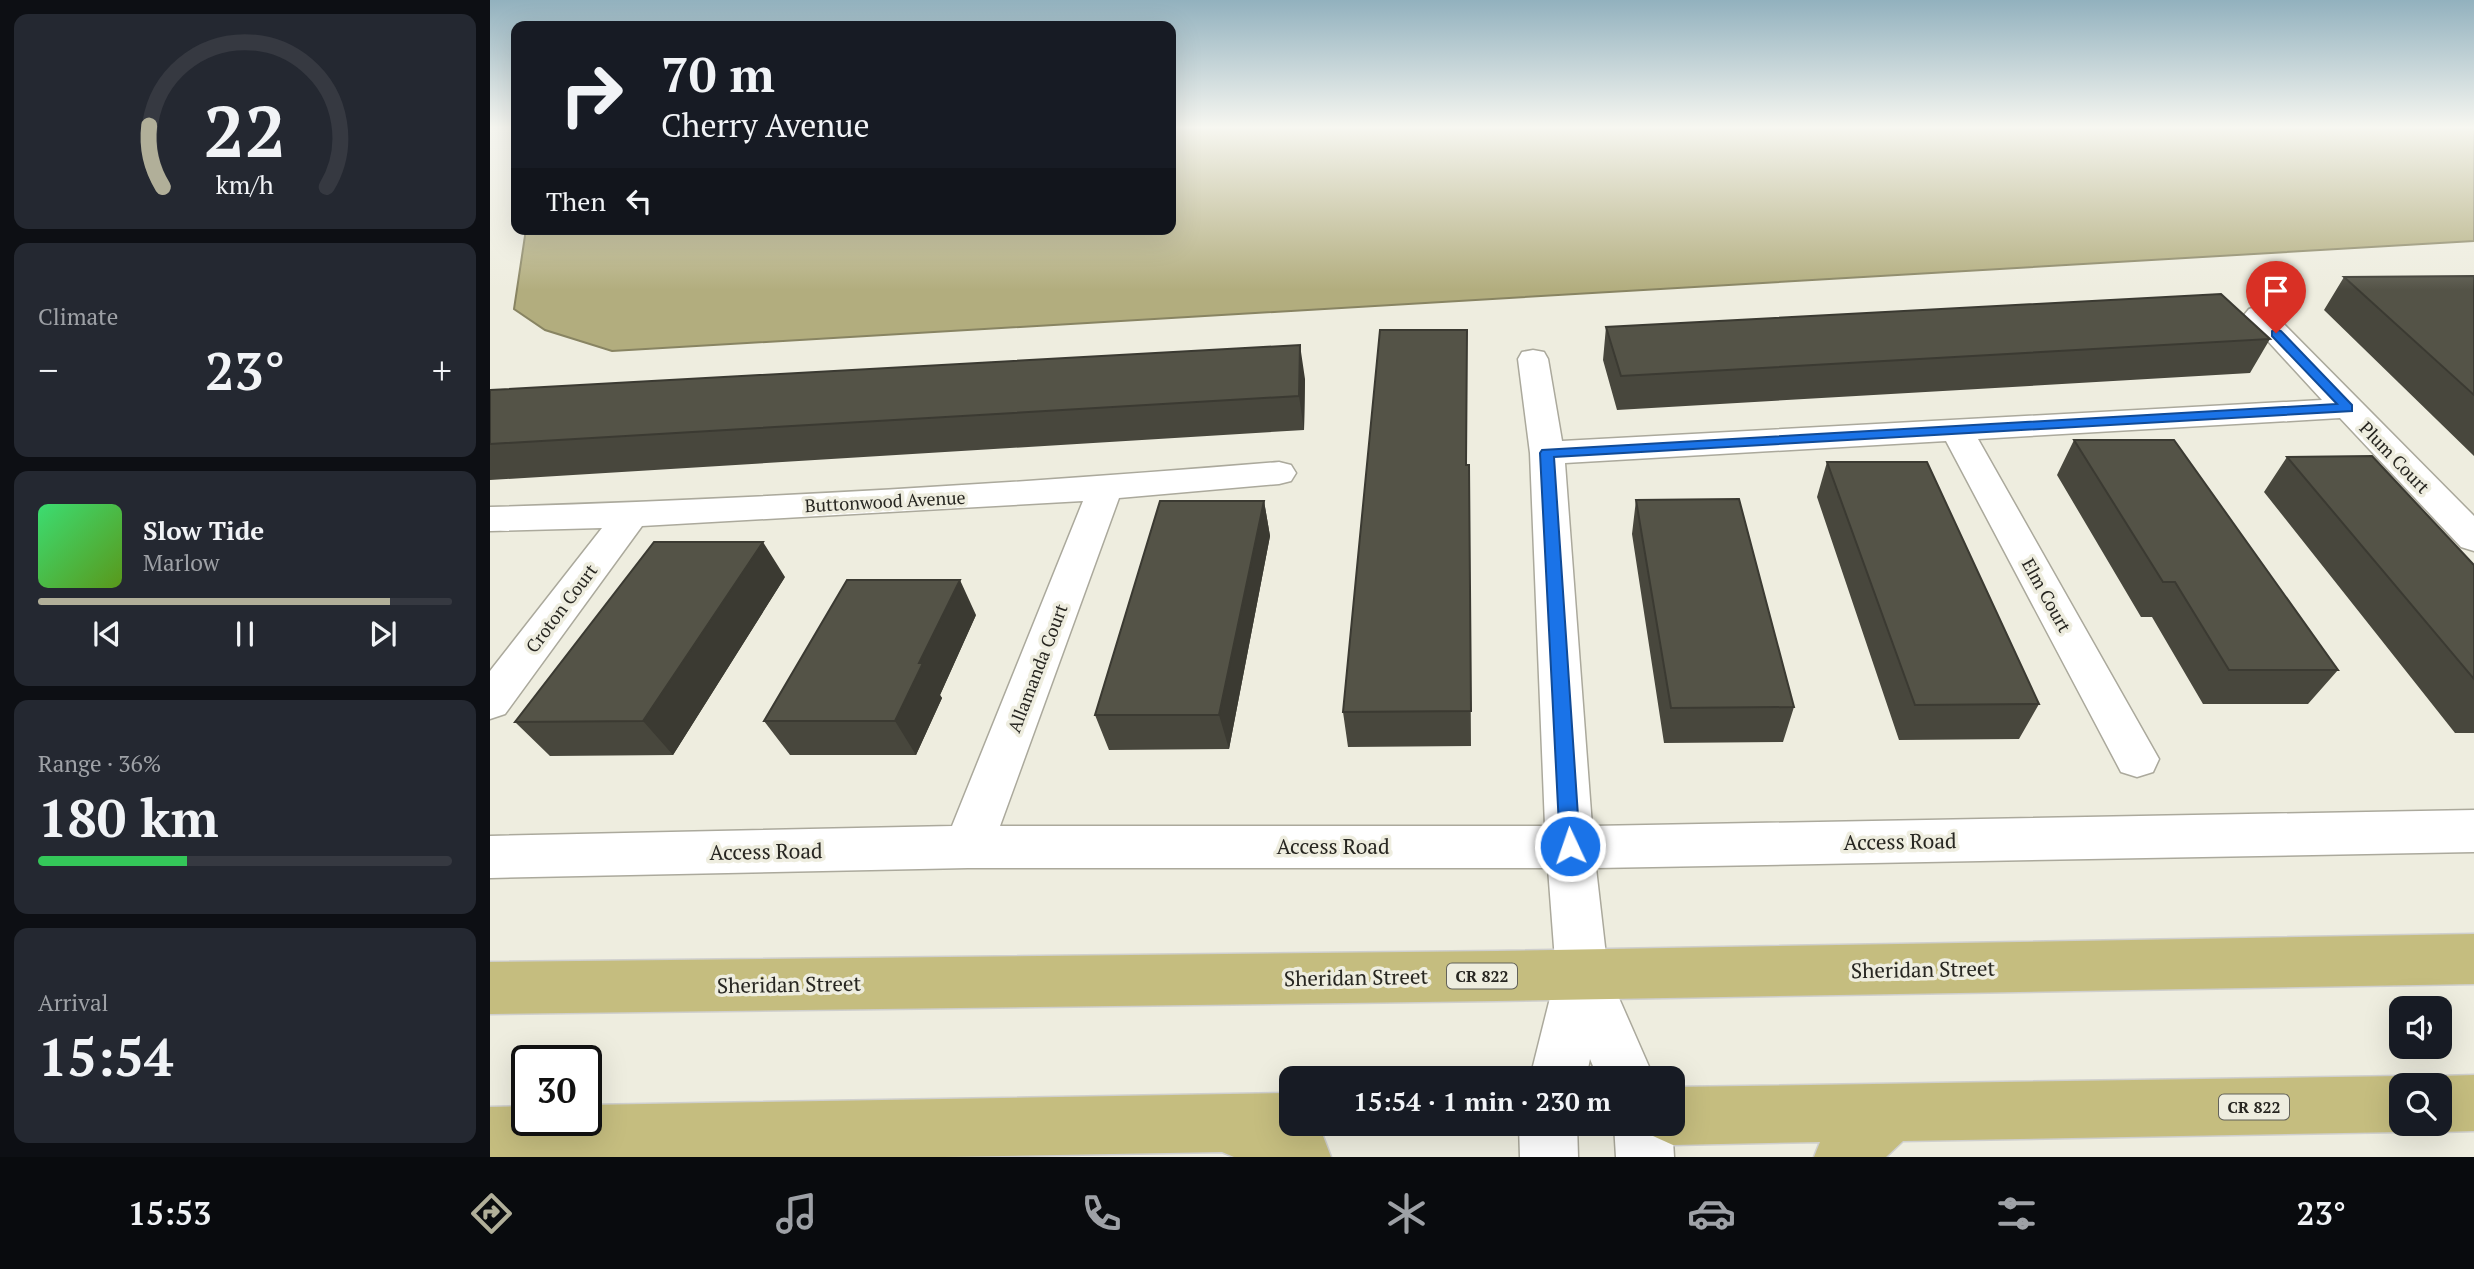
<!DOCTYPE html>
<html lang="en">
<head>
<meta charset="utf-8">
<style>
  :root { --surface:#171b24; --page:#242831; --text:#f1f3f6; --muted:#9ea1a6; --line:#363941; --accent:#b1af99 }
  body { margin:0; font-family:"PT Serif",serif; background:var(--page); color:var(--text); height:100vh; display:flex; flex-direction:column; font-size:26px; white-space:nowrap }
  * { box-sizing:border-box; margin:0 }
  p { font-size:23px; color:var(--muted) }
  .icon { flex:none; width:38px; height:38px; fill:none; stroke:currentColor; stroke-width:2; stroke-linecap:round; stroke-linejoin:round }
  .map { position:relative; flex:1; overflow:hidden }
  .panel { display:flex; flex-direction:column; gap:14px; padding:14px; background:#0d0f14; width:490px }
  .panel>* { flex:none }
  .top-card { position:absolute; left:21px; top:21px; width:665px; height:214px; border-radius:14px; box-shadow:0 7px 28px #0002; background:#171b24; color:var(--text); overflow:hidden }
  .fabs { position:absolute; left:1899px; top:996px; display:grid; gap:14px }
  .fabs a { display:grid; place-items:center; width:63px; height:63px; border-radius:14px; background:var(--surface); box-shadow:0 7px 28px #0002; font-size:35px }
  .speed { position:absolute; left:21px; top:1045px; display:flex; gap:14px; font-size:35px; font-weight:700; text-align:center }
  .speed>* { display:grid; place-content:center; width:91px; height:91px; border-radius:50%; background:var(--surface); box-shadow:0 7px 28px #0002; line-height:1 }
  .speed .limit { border:4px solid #111; border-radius:10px; background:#fff; color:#111 }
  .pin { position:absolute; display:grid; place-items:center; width:60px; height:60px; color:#fff; margin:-72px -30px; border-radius:50% 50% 50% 0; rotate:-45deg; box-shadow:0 0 7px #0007 }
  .pin .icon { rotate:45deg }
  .me { position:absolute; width:77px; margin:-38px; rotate:357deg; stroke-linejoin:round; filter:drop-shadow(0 0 5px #0008) }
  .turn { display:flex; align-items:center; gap:24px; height:147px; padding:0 35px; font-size:32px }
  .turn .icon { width:91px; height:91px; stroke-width:2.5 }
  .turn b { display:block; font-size:49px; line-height:60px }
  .then { display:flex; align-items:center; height:66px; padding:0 35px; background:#0003; gap:14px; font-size:26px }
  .big { font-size:52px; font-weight:700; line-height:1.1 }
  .panel .tile { flex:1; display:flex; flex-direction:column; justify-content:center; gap:10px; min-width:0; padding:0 24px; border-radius:14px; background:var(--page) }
  .panel .dial { align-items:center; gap:0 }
  .dial svg { height:182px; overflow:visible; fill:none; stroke:var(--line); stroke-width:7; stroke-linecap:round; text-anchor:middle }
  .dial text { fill:var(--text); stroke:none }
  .song { display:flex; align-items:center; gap:21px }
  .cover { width:84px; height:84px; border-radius:10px; background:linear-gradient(135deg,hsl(140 70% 55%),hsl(90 70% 35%)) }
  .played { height:7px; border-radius:4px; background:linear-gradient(90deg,var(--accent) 85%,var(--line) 85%) }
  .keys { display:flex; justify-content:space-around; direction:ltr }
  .heat { display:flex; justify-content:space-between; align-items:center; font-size:38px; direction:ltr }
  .charge { height:10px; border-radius:5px; background:linear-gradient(90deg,#34c759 36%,var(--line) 0) }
  .trip { position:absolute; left:789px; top:1066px; width:406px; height:70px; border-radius:14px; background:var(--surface); box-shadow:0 7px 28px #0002; font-weight:700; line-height:70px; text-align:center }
  .dock { display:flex; height:112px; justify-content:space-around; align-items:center; background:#090b0e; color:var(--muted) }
  .dock .icon { width:49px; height:49px }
  .dock .on { color:var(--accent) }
  .dock b { font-size:32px; color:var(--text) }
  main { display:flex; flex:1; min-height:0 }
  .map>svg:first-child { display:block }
  .water { fill:#b2ad7e; stroke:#888462; stroke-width:2 }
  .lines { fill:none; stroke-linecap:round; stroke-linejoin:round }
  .street-casing { stroke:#aba99c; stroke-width:3 }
  .primary-casing { stroke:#cfcfce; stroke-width:3 }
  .street { fill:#fff; fill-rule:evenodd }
  .primary { fill:#c5bd7f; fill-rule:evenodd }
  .wall { fill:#48473d }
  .shaded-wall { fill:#3b3a32 }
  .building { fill:#545347; stroke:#3b3a32; stroke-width:2 }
  .route { fill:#1a73e8; stroke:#114b97; stroke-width:2 }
  .labels { text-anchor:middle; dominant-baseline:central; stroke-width:7; stroke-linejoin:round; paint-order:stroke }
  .shield { fill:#eeeddf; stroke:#63625a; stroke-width:2 }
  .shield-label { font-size:16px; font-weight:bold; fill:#272621 }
  .street-label { font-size:18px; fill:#272621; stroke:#eeeddf }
  .near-street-label { font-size:21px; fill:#272621; stroke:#eeeddf }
</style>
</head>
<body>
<main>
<section class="panel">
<div class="tile dial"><svg viewBox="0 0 100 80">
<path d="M14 69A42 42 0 1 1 86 69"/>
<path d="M14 69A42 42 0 0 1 8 42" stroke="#b1af99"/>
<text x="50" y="56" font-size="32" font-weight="700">22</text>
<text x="50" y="72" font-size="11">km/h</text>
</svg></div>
<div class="tile"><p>Climate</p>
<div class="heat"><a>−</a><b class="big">23°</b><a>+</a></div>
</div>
<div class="tile">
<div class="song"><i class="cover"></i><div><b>Slow Tide</b><p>Marlow</p></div></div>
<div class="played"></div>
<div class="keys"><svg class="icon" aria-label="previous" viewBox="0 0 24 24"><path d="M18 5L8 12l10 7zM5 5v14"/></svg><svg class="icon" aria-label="pause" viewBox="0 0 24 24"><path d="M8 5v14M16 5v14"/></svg><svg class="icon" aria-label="next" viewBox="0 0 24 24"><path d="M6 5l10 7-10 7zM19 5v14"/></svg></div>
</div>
<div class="tile"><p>Range · 36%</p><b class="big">180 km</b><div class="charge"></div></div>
<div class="tile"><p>Arrival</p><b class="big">15:54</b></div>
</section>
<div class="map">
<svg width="1984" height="1157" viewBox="0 0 1984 1157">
  <rect width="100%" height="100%" fill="#eeeddf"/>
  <path class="water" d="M 681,128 L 1984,128 L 1984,241 L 122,351 L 55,330 L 24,309 L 36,229 L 681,229 Z"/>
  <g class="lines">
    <g class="street-casing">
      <path id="street" d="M 1769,306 L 1779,309 L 1984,516 L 1984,551 L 1971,547 L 1850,418 L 1488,439 L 1669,759 L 1663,772 L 1647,777 L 1631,772 L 1456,441 L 1075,463 L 1102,826 L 1984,810 L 1984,852 L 1106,868 L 1118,973 L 1164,1078 L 1108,1078 L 1100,1059 L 1096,1078 L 1040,1078 L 1066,974 L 1058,868 L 478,868 L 0,878 L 0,836 L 462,826 L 593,501 L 152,526 L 15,714 L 0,719 L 0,671 L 112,528 L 0,531 L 0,507 C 264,499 526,484 789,462 L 801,465 L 806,473 L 801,481 L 789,484 L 629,498 L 510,826 L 1055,826 L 1040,453 L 1028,359 L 1032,352 L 1043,350 L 1054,352 L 1058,359 L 1072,441 L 1832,400 L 1754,315 L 1759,309 Z
        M 1029,1124 L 1087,1124 L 1088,1157 L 1030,1157 Z
        M 1124,1124 L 1182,1124 L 1184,1157 L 1126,1157 Z"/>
    </g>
    <g class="primary-casing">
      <path id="primary" d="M 1984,934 L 1984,984 L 1006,1001 L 0,1014 L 0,962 L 1006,951 Z
        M 1984,1075 L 1984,1131 L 1950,1132 L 1930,1124 L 1911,1132 L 1413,1141 L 1396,1157 L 1324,1157 L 1330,1142 L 1183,1145 L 1163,1136 L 1157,1124 L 1183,1124 L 1183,1087 L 1911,1076 L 1930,1084 L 1950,1076 ZM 1911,1085 L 1950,1085 L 1950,1124 L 1911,1124 Z
        M 802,1093 L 802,1124 L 830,1124 L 826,1133 L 833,1136 L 841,1157 L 744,1157 L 732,1152 L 453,1157 L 0,1157 L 0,1107 L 37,1106 L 37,1120 L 96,1120 L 96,1105 Z"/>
    </g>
    <use href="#street" class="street"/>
    <use href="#primary" class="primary"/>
  </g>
  <path class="wall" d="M 1984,276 L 1984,456 L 1834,310 L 1854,277 Z
    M 1116,327 L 1780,339 L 1760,373 L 1127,410 L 1113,360 Z
    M 977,330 L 977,465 L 979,465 L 981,746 L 858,747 L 853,712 Z
    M 815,379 L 814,430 L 0,480 L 0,390 Z
    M 1584,440 L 1848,670 L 1818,704 L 1713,704 L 1662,617 L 1651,617 L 1567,475 Z
    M 1797,457 L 1984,565 L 1984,733 L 1965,733 L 1774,492 Z
    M 1337,462 L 1549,704 L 1529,739 L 1409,740 L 1327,497 Z
    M 1146,500 L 1304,707 L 1293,742 L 1174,743 L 1142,534 Z
    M 774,501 L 780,536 L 739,749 L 619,750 L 605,715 Z
    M 295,577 L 183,755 L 60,756 L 25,722 Z
    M 486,615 L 450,695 L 452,698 L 426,755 L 300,755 L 274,721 Z"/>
  <path class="shaded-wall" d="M 810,345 L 815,379 L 814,430 L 809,396 Z
    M 774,501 L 780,536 L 739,749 L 729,715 Z
    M 273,542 L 295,577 L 183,755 L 153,721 Z
    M 470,580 L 486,615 L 450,695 L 452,698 L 426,755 L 405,721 L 429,663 Z"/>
  <path class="building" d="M 1984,276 L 1984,395 L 1854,277 Z
    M 1731,294 L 1780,339 L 1131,376 L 1116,327 Z
    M 890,330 L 977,330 L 976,465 L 979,465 L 981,711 L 853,712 Z
    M 810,345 L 809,396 L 0,444 L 0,390 Z
    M 1584,440 L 1684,440 L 1848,670 L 1739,670 L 1685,582 L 1673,582 Z
    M 1882,456 L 1984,565 L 1984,679 L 1797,457 Z
    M 1337,462 L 1437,462 L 1549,704 L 1425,705 Z
    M 1249,499 L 1304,707 L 1181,708 L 1146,500 Z
    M 670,501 L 774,501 L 729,715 L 605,715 Z
    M 164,542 L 273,542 L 153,721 L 25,722 Z
    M 357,580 L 470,580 L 429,663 L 433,663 L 405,721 L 274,721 Z"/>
  <linearGradient id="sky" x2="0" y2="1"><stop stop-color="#92b1be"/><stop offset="0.44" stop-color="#f7f7f1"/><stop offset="1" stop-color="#f7f7f1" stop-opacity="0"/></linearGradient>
  <rect width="1984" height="290" fill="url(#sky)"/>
  <path class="route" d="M 1786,329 L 1791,331 L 1862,405 L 1862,411 L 1064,457 L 1090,846 L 1087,853 L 1080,855 L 1073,853 L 1070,846 L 1050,453 L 1052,450 L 1847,404 L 1782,336 L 1782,331 Z"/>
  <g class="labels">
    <g class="shield">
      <rect x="957" y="963.5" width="70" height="25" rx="5"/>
      <rect x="1729" y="1094.5" width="70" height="25" rx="5"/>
    </g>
    <g class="shield-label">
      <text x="992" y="976">CR 822</text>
      <text x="1764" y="1107">CR 822</text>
    </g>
    <g class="street-label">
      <text transform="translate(1905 457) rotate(46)">Plum Court</text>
      <text transform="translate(395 501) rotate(-3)">Buttonwood Avenue</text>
      <text transform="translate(1557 595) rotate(61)">Elm Court</text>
      <text transform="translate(71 608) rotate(-53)">Croton Court</text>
      <text transform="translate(547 668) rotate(-69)">Allamanda Court</text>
    </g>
    <g class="near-street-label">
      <text transform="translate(1410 841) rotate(-1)">Access Road</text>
      <text x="843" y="846">Access Road</text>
      <text transform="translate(276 851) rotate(-1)">Access Road</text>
      <text transform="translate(1433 969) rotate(-1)">Sheridan Street</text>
      <text transform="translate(866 977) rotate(-1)">Sheridan Street</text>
      <text transform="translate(299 984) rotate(-1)">Sheridan Street</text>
    </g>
  </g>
</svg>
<div class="fabs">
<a><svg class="icon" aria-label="sound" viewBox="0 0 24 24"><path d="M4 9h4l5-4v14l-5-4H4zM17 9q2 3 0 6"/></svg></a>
<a><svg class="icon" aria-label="search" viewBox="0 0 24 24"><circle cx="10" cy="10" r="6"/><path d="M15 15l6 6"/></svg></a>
</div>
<div class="speed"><div class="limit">30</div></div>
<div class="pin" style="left:1786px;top:333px;background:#d93025"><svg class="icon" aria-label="arrive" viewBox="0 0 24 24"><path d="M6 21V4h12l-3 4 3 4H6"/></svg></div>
<svg class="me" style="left:1080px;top:846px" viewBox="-20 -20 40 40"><circle r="17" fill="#1a73e8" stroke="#fff" stroke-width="3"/><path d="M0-11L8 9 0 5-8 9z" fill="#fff"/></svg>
<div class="trip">15:54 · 1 min · 230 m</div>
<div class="top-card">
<div class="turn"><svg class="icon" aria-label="right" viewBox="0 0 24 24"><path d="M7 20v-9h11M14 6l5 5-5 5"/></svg><div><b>70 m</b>Cherry Avenue</div></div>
<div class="then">Then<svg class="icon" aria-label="left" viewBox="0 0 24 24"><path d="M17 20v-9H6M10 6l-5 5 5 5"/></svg></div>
</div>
</div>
</main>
<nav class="dock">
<b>15:53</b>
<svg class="icon on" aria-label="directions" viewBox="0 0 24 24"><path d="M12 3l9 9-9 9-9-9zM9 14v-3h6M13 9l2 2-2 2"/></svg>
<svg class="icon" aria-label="music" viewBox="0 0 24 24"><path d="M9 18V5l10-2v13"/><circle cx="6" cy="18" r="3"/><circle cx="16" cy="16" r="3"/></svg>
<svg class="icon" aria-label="phone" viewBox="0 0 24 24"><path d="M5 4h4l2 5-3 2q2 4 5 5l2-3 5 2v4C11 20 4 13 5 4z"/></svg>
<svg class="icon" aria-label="climate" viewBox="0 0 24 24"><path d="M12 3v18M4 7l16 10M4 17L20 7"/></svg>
<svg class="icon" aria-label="car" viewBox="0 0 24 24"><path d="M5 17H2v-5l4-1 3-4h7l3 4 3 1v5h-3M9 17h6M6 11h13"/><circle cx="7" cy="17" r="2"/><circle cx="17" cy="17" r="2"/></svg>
<svg class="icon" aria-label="filters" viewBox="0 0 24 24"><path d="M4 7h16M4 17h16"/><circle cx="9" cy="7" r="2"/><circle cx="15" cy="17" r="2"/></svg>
<b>23°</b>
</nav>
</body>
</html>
